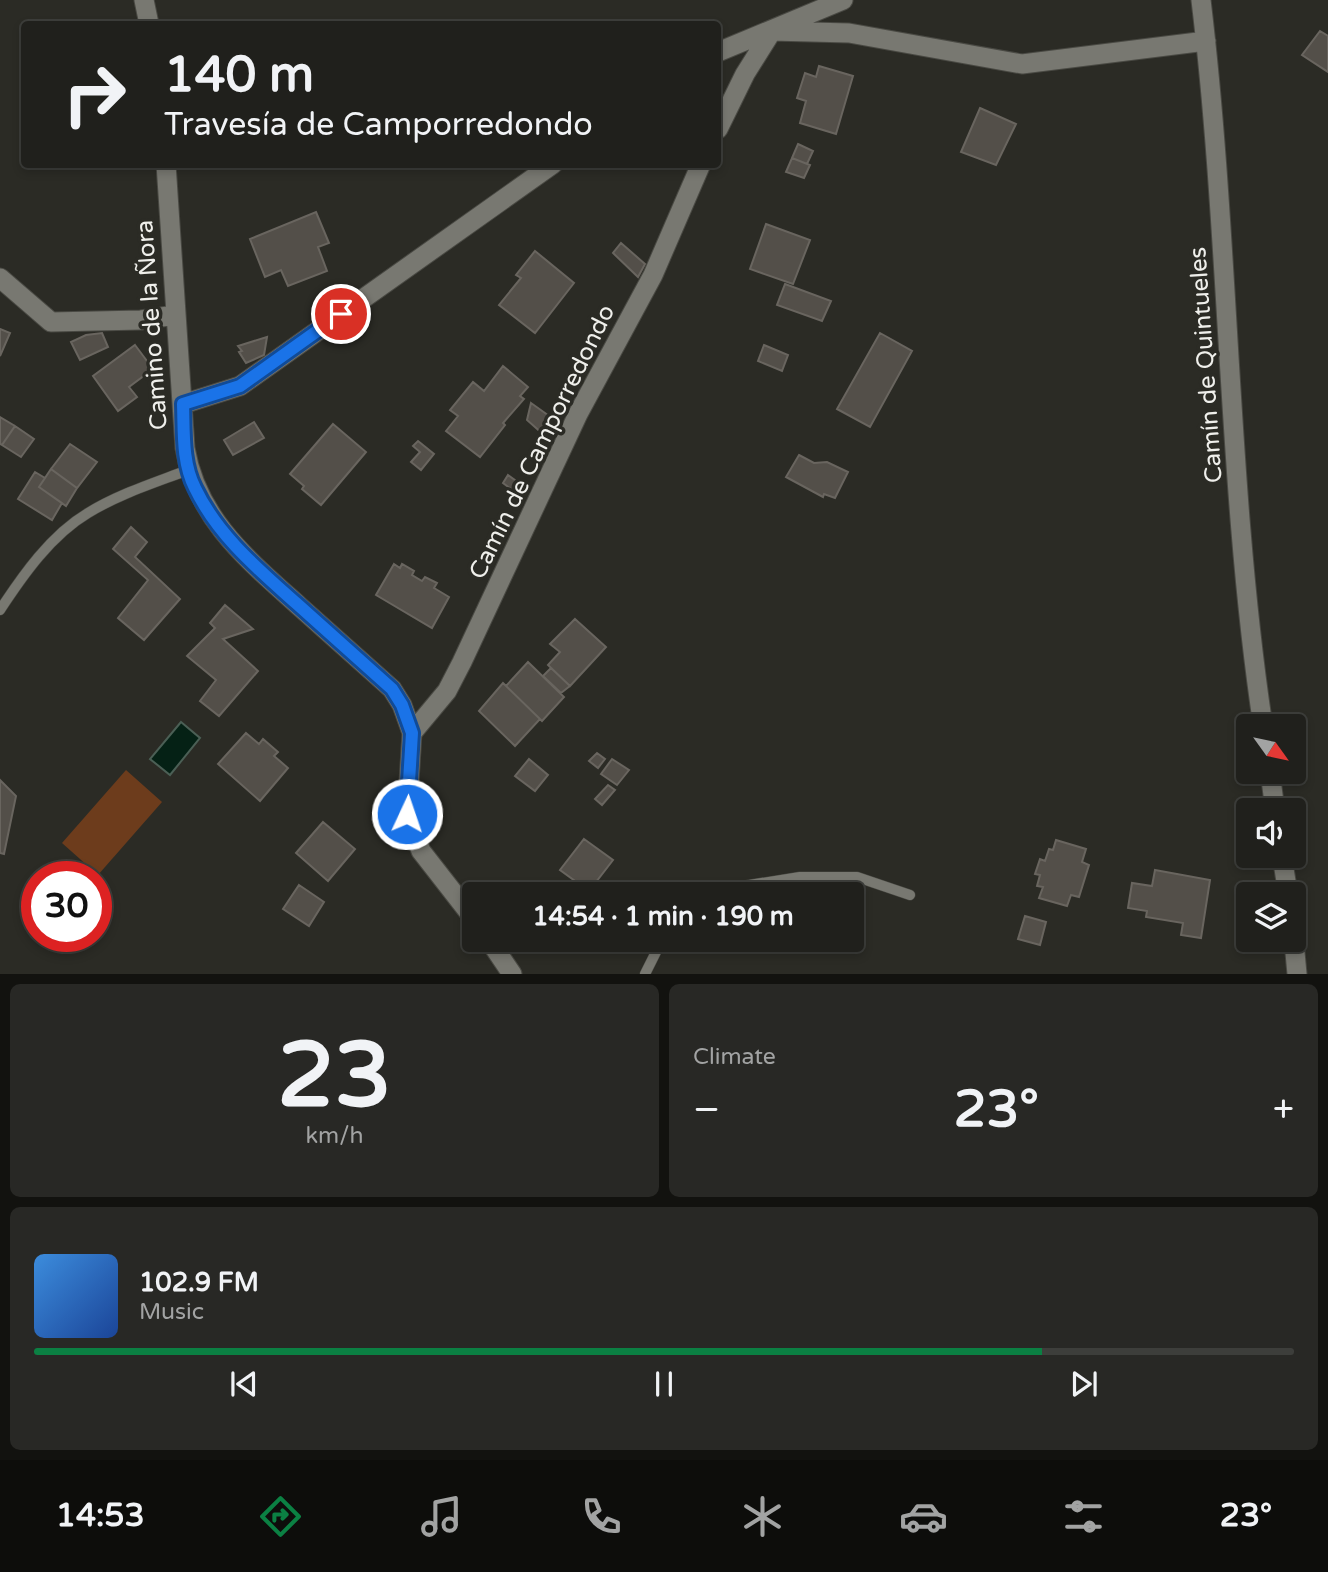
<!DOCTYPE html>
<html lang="en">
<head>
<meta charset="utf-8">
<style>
  :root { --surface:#20201c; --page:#282825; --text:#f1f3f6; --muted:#a2a3a3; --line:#3d3e3b; --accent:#0b8043 }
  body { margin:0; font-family:"Varela Round",sans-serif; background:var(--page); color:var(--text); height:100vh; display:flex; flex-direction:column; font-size:26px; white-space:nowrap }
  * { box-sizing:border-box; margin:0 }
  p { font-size:23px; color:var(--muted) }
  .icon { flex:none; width:38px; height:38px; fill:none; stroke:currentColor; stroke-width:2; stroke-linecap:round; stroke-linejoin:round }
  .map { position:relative; height:974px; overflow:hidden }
  .side { display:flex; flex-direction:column; gap:10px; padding:10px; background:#12120f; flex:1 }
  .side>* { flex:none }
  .banner { position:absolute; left:21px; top:21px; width:700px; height:147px; border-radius:7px; box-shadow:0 4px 10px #0003,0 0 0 2px var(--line); background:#20201c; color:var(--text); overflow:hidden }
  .needle { width:46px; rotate:123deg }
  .tools { position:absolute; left:1236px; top:714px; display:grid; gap:14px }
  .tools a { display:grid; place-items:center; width:70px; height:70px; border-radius:7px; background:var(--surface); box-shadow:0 4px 10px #0003,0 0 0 2px var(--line); font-size:35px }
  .speed { position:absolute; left:21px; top:861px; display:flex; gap:14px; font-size:35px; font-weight:700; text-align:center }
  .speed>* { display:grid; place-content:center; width:91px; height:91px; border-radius:50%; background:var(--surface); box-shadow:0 4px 10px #0003,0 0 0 2px var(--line); line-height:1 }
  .speed .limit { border:10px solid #d22; background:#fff; color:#111 }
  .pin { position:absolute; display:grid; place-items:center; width:60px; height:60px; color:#fff; margin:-30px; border:4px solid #fff; border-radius:50%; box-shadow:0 2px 7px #0007 }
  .me { position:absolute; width:77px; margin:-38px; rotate:3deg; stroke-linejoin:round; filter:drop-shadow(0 0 5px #0008) }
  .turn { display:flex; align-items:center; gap:24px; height:147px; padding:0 28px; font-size:32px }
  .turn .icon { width:91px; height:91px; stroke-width:2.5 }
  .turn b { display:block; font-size:49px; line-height:60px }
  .big { font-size:52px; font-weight:800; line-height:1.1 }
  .side .card { flex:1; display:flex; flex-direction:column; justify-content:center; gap:10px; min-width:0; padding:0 24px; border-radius:10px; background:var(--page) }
  .side .dial { align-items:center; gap:0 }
  .dial b { font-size:91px; line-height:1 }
  .song { display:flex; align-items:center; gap:21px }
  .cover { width:84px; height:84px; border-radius:10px; background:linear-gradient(135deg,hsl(210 70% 55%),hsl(220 70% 35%)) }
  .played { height:7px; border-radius:4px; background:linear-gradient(90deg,var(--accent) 80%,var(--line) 80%) }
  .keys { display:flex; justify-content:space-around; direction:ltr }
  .heat { display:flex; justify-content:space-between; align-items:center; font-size:38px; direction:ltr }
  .side .tiles { flex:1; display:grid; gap:10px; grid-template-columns:1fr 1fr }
  .card:last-child { grid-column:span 2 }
  .trip { position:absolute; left:462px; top:882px; width:402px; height:70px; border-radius:7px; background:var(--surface); box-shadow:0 4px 10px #0003,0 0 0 2px var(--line); font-weight:800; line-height:70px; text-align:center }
  .tab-bar { display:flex; height:112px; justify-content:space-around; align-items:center; background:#0d0d0b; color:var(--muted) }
  .tab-bar .icon { width:49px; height:49px }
  .tab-bar .current { color:var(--accent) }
  .tab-bar b { font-size:32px; color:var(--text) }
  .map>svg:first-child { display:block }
  .green { fill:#6d3c1c }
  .water { fill:#052115; stroke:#4b5f55; stroke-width:2 }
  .building { fill:#534f49; stroke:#69655f; stroke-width:2 }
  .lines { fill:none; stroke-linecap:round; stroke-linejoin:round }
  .lane-casing { stroke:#494943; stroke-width:11 }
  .street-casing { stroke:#494943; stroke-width:21 }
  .lane { stroke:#787871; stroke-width:10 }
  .street { stroke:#787871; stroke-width:19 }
  .route-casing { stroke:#114b97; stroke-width:18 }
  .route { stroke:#1a73e8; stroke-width:12 }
  .labels { text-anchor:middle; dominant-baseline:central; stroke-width:7; stroke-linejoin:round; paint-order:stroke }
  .street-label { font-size:24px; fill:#efefeb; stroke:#2b2b25 }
</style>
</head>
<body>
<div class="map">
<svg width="1328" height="974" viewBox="0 0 1328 974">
  <rect width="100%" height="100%" fill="#2b2b25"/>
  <path class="green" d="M 126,770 L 162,802 L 98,875 L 62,843 Z"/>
  <path class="water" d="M 181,722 L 200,738 L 170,775 L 150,759 Z"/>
  <path class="building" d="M 1320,31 L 1328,36 L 1328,72 L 1302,55 Z
    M 819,66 L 853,76 L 836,134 L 800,123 L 806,101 L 797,98 L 805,73 L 816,77 Z
    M 980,108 L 1016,124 L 996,165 L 961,152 Z
    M 798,144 L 813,151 L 807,164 L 792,158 Z
    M 792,158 L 810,165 L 804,178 L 786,172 Z
    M 316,212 L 329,243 L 318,247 L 327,271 L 288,286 L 281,270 L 265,277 L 250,239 Z
    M 766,224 L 810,240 L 793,284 L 750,269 Z
    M 621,243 L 645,264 L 638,277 L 613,253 Z
    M 535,251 L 574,283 L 535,333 L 499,305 L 521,278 L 516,275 Z
    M 785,284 L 831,301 L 822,321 L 777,305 Z
    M 0,329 L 10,333 L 0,356 Z
    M 102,333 L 108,347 L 80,360 L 71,342 L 86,335 Z
    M 880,333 L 912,351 L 870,427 L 837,409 Z
    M 267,337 L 264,355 L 246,363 L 239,352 L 242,351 L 238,346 Z
    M 135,345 L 153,369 L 129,387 L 137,397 L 118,411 L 93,376 Z
    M 764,345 L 788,355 L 782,371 L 758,361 Z
    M 503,366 L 528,387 L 520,396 L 524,399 L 503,423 L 505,425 L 480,457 L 446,431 L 458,416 L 450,410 L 473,382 L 484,391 Z
    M 531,403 L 552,418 L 544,435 L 527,420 Z
    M 0,417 L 15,426 L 2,445 L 0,444 Z
    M 254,422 L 264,438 L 233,455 L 224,440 Z
    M 333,424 L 366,452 L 321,505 L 302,489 L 304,486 L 290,474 Z
    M 15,426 L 34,439 L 21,457 L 2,445 Z
    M 418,441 L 434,454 L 421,470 L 411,462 L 420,452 L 413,446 Z
    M 70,444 L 97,462 L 77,488 L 51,469 Z
    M 799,455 L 814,463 L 827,462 L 848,472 L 835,498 L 824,494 L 823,497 L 786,477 Z
    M 51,469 L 77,488 L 66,506 L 39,487 Z
    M 35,472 L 45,478 L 39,487 L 62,503 L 52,520 L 18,499 Z
    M 508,475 L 526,488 L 520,496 L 503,483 Z
    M 131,527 L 147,542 L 135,557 L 180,599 L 144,640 L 118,618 L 148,580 L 113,549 Z
    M 394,564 L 400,568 L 402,564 L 414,571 L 412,575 L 422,581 L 425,577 L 437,583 L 434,588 L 449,597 L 432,628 L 376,595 Z
    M 225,605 L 253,629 L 223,639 L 258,671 L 219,716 L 200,701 L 216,680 L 187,656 L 215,628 L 210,623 Z
    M 575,619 L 606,647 L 570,686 L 548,665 L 560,652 L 550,644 Z
    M 528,662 L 564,697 L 542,721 L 506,686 Z
    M 551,668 L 570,686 L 561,693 L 543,676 Z
    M 503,683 L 540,719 L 515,746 L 479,711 Z
    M 246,733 L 259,744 L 263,739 L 278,752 L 274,756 L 288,768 L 260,801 L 218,764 Z
    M 597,753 L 605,759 L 598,768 L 589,761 Z
    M 529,759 L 548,775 L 535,791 L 515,776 Z
    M 612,759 L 629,770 L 617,785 L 601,774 Z
    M 0,780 L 16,796 L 4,854 L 0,853 Z
    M 608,785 L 615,790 L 602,805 L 595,799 Z
    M 323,822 L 355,849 L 328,881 L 296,853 Z
    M 584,839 L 613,860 L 589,891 L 560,870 Z
    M 1056,840 L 1086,849 L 1082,862 L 1089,865 L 1079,897 L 1071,895 L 1067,906 L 1039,898 L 1043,887 L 1037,886 L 1040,875 L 1035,874 L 1040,859 L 1045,861 L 1049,849 L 1053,850 Z
    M 1155,870 L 1210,880 L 1201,938 L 1181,935 L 1183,923 L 1146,917 L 1147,911 L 1128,908 L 1132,883 L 1152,886 Z
    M 299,885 L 324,902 L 309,926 L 283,909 Z
    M 1025,916 L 1046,922 L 1040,945 L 1018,939 Z"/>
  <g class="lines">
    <g class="lane-casing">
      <path id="lane" d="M 0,610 C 23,575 51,535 88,513 C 119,494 154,483 188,470
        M 724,894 L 743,886 L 800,877 L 857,877 L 910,895
        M 645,974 L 662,940"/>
    </g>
    <g class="street-casing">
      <path id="street" d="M 144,0 L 149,24
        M 1201,0 C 1230,240 1227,487 1263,726
        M 772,31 L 849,33 L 1022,64 L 1206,41
        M 718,52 L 843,0
        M 718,129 L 745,74 L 772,31
        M 166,164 L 185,448 C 197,519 248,560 299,606 C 330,634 361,661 392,689 L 402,705 L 412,733 L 407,814 L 421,851 L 474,919
        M 0,278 L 51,322 L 141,320 L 175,315
        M 183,404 L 240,386 L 553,164
        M 412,733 L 447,691 L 462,662 L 578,414 L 653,275 L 701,164
        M 1270,772 L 1275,810
        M 1282,856 L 1288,894
        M 1293,931 L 1297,974
        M 489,940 L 512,974"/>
    </g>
    <use href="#lane" class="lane"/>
    <use href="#street" class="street"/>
  </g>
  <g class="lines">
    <g class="route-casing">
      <path id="route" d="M 341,314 L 240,386 L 183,404 C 184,432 182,463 195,488 C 218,536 258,569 296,603 C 328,632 360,660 392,689 L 402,705 L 412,733 L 407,814"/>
    </g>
    <use href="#route" class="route"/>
  </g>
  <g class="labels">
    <g class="street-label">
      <text transform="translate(152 325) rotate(-94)">Camino de la Ñora</text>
      <text transform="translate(1206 365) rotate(-94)">Camín de Quintueles</text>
      <text transform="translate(542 442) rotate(-64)">Camín de Camporredondo</text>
    </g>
  </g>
</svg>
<div class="tools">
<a><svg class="needle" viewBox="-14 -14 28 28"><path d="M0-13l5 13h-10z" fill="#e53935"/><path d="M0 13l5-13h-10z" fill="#a2a3a3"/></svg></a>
<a><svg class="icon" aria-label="sound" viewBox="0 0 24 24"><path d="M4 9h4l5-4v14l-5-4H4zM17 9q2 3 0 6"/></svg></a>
<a><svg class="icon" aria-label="layers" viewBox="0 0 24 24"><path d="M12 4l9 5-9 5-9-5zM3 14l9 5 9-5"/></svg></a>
</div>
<div class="speed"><div class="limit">30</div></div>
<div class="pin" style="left:341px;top:314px;background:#d93025"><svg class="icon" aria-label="arrive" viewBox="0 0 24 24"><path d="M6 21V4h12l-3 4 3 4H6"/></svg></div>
<svg class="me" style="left:407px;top:814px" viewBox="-20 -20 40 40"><circle r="17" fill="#1a73e8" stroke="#fff" stroke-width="3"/><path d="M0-11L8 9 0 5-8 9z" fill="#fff"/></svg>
<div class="trip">14:54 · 1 min · 190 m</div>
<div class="banner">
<div class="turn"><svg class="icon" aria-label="right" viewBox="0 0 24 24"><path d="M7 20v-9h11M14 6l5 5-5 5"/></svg><div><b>140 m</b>Travesía de Camporredondo</div></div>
</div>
</div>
<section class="side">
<div class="tiles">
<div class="card dial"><b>23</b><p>km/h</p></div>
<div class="card"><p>Climate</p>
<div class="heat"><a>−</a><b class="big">23°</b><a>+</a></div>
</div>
<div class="card">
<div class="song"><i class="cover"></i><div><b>102.9 FM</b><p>Music</p></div></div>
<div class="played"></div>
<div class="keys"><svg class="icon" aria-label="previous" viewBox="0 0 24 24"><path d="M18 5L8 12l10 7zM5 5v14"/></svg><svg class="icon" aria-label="pause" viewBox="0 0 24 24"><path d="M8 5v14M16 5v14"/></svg><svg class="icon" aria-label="next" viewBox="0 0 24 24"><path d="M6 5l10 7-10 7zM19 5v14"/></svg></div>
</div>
</div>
</section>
<nav class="tab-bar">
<b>14:53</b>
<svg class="icon current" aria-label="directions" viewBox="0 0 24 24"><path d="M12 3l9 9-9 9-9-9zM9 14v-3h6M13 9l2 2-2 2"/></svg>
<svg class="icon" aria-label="music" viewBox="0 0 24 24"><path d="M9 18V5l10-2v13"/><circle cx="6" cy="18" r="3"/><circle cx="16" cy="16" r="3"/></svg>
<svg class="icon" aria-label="phone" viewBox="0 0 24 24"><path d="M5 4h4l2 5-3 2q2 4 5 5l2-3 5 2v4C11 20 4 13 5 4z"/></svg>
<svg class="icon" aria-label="climate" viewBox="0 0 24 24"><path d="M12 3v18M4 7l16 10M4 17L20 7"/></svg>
<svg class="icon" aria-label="car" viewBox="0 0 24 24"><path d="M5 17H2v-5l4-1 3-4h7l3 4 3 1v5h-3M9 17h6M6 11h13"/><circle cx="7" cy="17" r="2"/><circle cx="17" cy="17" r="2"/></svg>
<svg class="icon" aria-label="filters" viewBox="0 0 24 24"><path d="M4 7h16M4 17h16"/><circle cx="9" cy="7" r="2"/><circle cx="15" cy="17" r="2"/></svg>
<b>23°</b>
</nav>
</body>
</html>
